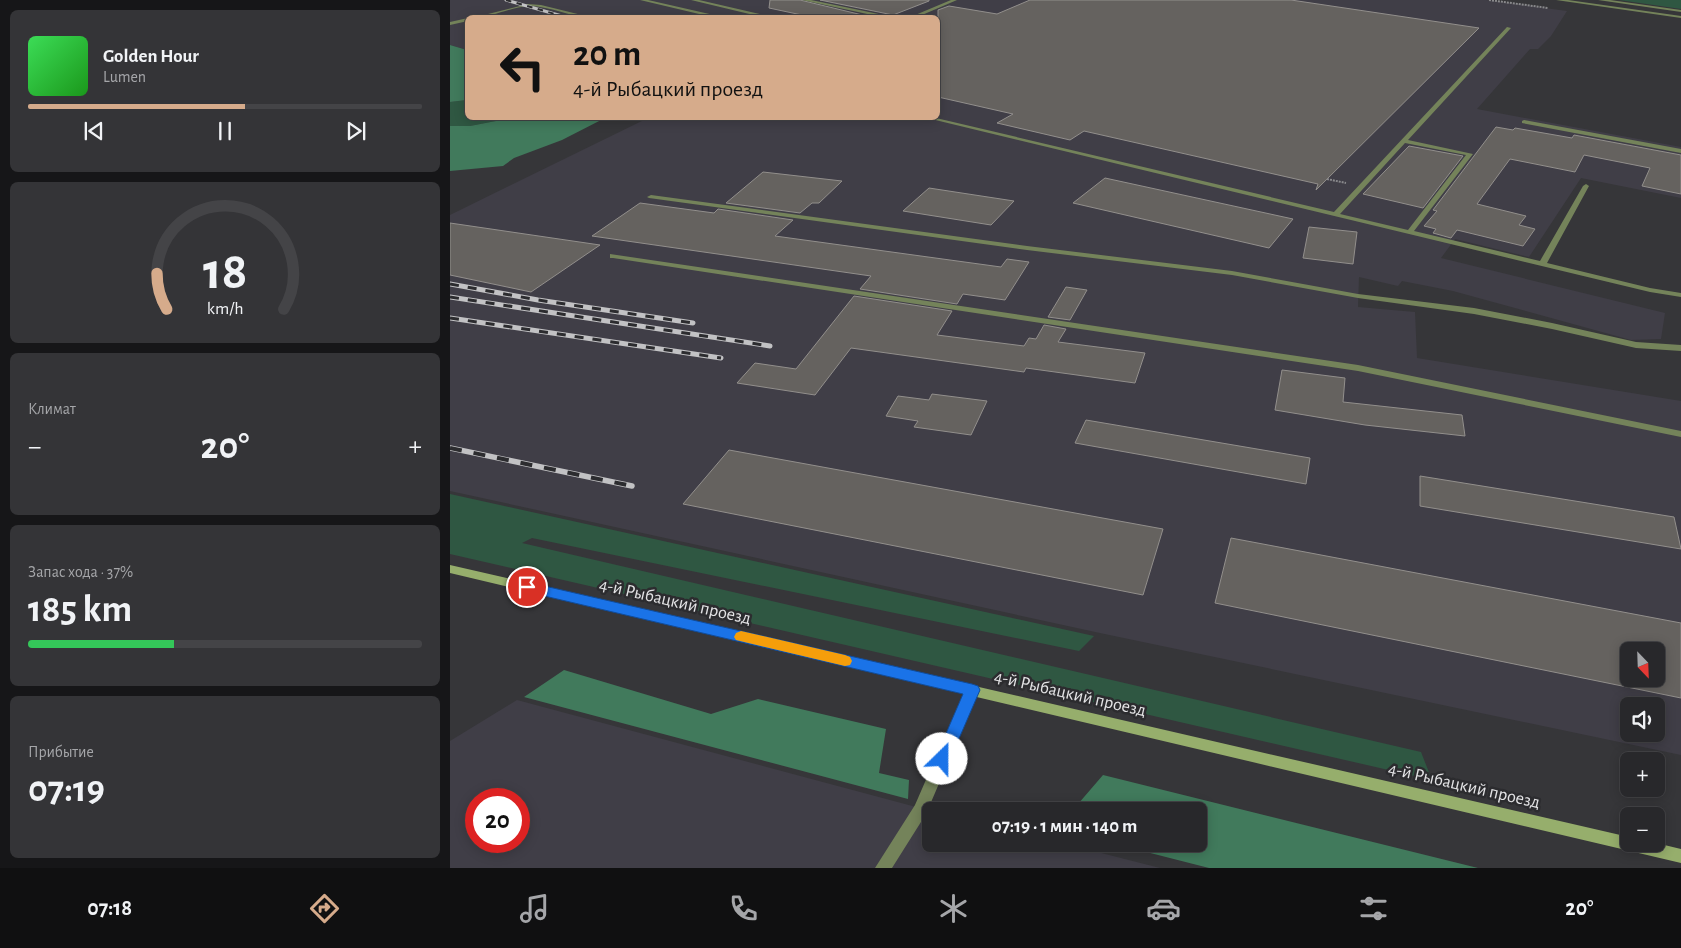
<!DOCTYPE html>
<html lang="ru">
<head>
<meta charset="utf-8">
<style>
  :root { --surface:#28282b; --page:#343437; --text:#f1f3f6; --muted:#a5a6a9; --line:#444447; --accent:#d6ab8b }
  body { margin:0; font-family:"Alegreya Sans",sans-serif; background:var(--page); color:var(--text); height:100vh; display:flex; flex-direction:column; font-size:19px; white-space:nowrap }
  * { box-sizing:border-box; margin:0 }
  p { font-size:16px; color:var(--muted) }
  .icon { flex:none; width:28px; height:28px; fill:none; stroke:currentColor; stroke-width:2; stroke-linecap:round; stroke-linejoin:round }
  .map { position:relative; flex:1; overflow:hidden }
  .side { display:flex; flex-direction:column; gap:10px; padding:10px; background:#161618; width:450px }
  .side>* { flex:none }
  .top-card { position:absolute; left:15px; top:15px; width:475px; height:105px; border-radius:8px; box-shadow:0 2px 12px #0003,0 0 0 1px var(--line); background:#d6ab8b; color:#111; overflow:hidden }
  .needle { width:32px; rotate:157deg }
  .tools { position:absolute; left:1170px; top:642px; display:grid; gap:10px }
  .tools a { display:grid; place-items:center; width:45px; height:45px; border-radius:8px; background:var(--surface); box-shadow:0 2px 12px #0003,0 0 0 1px var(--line); font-size:25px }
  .speed { position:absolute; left:15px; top:788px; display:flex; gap:10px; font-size:25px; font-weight:700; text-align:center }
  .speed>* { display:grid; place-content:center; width:65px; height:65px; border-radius:50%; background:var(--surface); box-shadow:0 2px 12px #0003,0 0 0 1px var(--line); line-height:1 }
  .speed .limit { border:8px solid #d22; background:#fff; color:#111 }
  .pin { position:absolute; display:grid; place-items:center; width:42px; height:42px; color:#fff; margin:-21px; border:2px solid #fff; border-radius:50%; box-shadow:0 1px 5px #0007 }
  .me { position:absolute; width:55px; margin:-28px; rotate:23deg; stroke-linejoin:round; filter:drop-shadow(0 0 4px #0008) }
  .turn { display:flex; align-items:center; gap:18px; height:105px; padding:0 25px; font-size:22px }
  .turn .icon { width:65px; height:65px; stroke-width:2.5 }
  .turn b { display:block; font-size:35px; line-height:42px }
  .big { font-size:38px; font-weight:600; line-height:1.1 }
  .side .card { flex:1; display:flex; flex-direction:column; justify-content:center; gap:8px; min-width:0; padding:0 18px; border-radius:8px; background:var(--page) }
  .side .dial { align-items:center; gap:0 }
  .dial svg { height:130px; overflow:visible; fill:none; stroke:var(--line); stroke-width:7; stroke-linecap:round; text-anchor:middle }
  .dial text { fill:var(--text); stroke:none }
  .song { display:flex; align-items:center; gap:15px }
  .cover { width:60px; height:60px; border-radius:8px; background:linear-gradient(135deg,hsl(130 70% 55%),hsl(120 70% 35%)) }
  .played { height:5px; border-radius:2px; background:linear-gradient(90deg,var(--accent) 55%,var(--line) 55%) }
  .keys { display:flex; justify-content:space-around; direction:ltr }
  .heat { display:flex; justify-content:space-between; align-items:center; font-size:28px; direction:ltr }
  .charge { height:8px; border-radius:4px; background:linear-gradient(90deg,#34c759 37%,var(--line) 0) }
  .trip { position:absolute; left:472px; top:802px; width:285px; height:50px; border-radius:8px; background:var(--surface); box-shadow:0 2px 12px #0003,0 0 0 1px var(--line); font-weight:600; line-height:50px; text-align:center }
  .tabs { display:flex; height:80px; justify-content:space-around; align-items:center; background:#101011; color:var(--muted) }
  .tabs .icon { width:35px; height:35px }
  .tabs .on { color:var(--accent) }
  .tabs b { font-size:22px; color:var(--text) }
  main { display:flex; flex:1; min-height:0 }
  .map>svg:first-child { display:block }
  .built { fill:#403e47; fill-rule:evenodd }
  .green { fill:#2f5742 }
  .forest { fill:#417a5c }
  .building { fill:#65625f; stroke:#928f8c; fill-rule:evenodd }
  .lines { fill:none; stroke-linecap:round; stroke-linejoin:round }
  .path { stroke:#89898c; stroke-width:2; stroke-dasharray:2 1; stroke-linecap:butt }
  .lane { fill:#74835a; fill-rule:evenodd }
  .street { fill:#74835a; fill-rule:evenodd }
  .secondary { fill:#96ae6c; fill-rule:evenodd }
  .rail-far2-casing { stroke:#c2c2c4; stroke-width:3 }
  .rail-far1-casing { stroke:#c2c2c4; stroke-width:5 }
  .rail-casing { stroke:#c2c2c4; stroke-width:5.5 }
  .rail-far2 { stroke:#2c2c2f; stroke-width:2; stroke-dasharray:5.5; stroke-linecap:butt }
  .rail-far1 { stroke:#2c2c2f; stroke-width:3; stroke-dasharray:9; stroke-linecap:butt }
  .rail { stroke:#2c2c2f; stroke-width:4; stroke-dasharray:12; stroke-linecap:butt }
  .route { fill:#1a73e8; stroke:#114b97 }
  .slow { fill:#f59e0b }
  .labels { text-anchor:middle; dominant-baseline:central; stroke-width:5; stroke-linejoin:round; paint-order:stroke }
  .near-street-label { font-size:18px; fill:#e4e4e6; stroke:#2c2c2f }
</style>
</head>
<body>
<main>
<section class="side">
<div class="card">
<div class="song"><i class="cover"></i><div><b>Golden Hour</b><p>Lumen</p></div></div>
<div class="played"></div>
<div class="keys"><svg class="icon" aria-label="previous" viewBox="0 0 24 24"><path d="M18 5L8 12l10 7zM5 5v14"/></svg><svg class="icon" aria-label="pause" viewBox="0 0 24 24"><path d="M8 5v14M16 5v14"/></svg><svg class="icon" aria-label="next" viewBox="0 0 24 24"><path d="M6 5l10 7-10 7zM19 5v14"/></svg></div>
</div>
<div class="card dial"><svg viewBox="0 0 100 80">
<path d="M14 69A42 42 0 1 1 86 69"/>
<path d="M14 69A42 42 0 0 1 8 47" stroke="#d6ab8b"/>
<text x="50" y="56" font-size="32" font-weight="700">18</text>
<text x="50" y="72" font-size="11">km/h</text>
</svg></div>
<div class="card"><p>Климат</p>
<div class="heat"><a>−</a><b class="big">20°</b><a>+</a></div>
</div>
<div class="card"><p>Запас хода · 37%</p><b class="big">185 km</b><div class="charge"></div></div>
<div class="card"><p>Прибытие</p><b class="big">07:19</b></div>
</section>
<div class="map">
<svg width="1231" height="868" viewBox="0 0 1231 868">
  <rect width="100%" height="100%" fill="#363639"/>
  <path class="built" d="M 0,0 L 1036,0 L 1117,11 L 1101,36 L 1088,49 L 1080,49 L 1027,109 L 1231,147 L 1231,198 L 1131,178 L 1079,257 L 1005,239 L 991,258 L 1215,313 L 1211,339 L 1181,340 L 1003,291 L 952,281 L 948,286 L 909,277 L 908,307 L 965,312 L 967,358 L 1231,401 L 1231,755 L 650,633 L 0,491 L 0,215 L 198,118 L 488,118 L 488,18 L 18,18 L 17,50 L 0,45 ZM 1179,651 L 1206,651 L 1206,679 L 1179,679 ZM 1179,706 L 1206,706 L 1206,734 L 1179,734 Z
    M 67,700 L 481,811 L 481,844 L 616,844 L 710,868 L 0,868 L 0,741 ZM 26,799 L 69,799 L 69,841 L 26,841 Z"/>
  <path class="green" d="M 1169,0 L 1231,0 L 1231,9 Z
    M 17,100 L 18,118 L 61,118 L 20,126 L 0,126 L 0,102 Z
    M 0,494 L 644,636 L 629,651 L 82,538 L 72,543 L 971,752 L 982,780 L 0,554 Z"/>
  <path class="forest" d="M 0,45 L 17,50 L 17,100 L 0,102 Z
    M 61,118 L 155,118 L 112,140 L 64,158 L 53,166 L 0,171 L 0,126 L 20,126 Z
    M 114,670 L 261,714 L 308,699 L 436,729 L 429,773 L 459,780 L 458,799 L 74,697 Z
    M 653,775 L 1028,868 L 759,868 L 665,844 L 749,844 L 749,811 L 622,811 Z"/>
  <path class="building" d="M 320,0 L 350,0 L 425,18 L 366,18 L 319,8 Z
    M 370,0 L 479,0 L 479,1 L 443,15 Z
    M 580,0 L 841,0 L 1029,28 L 866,190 L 868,184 L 634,131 L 620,140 L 547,123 L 563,114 L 488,97 L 488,10 L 499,6 L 547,14 Z
    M 1046,127 L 1063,130 L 1065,128 L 1122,138 L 1124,135 L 1231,155 L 1231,194 L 1192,186 L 1200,168 L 1134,155 L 1125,172 L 1060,159 L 1027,204 L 1076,216 L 1069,225 L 1085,229 L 1073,246 L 1007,230 L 1001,238 L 983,233 L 986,229 L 974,226 L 987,211 L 983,210 Z
    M 959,146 L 1013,156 L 973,208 L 913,194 Z
    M 313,172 L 392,181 L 369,203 L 362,203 L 350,213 L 276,203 Z
    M 655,178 L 843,219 L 819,248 L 623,203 Z
    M 479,188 L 564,201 L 541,225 L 453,211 Z
    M 190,203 L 264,213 L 268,209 L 343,220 L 325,236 L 551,267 L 557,259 L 579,262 L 555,300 L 513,294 L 507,304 L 410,289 L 421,276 L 142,236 Z
    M 0,223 L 150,245 L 81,292 L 0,275 Z
    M 859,227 L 907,232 L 903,264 L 853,258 Z
    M 616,287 L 637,290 L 620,320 L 598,317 Z
    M 404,296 L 502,311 L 487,335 L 574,346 L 579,338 L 586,339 L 594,325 L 616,329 L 608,342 L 695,353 L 685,383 L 576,368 L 574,372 L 401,348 L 365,395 L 287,383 L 305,363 L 346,369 Z
    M 832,370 L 895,378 L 893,402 L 1012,415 L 1015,436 L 915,425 L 825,410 Z
    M 482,394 L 537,401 L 521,435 L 464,427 L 468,421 L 436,416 L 448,396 L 479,400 Z
    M 636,420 L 860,458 L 856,484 L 625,443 Z
    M 279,450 L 713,529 L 693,595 L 233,504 Z
    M 970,476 L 1224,517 L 1231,549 L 970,506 Z
    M 781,538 L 1231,623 L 1231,698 L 765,603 ZM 1179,651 L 1206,651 L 1206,679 L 1179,679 Z"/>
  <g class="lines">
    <path class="path" d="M 1039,0 L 1098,8
      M 877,179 L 896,183"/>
    <path class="lane" d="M 190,0 L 198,0 L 277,18 L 266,18 Z
      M 241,0 L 249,0 L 327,18 L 316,18 Z
      M 352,0 L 361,0 L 448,18 L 436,18 Z
      M 501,0 L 507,0 L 465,18 L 458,18 Z
      M 1106,0 L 1118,0 L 1231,16 L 1231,18 Z
      M 78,4 L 91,5 L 144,18 C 122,18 101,6 79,6 C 60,7 42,18 22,18 Z
      M 18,18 L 18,21 L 0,25 L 0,22 Z
      M 1057,27 L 1061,28 L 958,140 L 1023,154 L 964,231 L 1090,261 L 1133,186 L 1136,184 L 1139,186 L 1097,263 L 1200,288 L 1231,293 L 1231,297 L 1200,292 L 477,118 L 486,118 L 884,212 ZM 955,143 L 1016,155 L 958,230 L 890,214 Z
      M 1074,120 L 1231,149 L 1231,153 L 1072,123 L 1072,121 Z
      M 201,195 L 577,246 L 782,271 L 908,294 L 1024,308 L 1102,323 L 1186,342 L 1231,345 L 1231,351 L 1186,348 L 1102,329 L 1024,314 L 908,298 L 782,275 L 577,250 L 199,198 L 197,197 Z
      M 160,254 L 908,365 L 1231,431 L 1231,437 L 908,371 L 163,258 L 160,258 Z
      M 522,685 L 527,686 L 529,690 L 476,814 L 442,868 L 425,868 L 465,805 L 515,690 L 517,686 Z"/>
    <path class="street" d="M 1148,0 L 1160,0 L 1231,10 L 1231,12 Z"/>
    <path class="secondary" d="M 0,565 L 1179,837 L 1179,844 L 1206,843 L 1231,849 L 1231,863 L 0,573 Z"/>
    <g class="rail-far2-casing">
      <path id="rail-far2" d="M 56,0 L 119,18"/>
    </g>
    <g class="rail-far1-casing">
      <path id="rail-far1" d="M 0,284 L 88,300 L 243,323
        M 0,297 L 320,346
        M 0,318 L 271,358"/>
    </g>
    <g class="rail-casing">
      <path id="rail" d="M 0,448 L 182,486"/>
    </g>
    <use href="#rail-far2" class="rail-far2"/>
    <use href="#rail-far1" class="rail-far1"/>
    <use href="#rail" class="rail"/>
  </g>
  <path class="route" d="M 77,582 L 522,684 L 528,686 L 530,690 L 498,764 L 492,766 L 487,764 L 485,759 L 513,694 L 73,591 L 71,587 L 73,584 Z"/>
  <path class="slow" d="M 291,631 L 395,655 L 400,657 L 402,661 L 400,665 L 395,666 L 286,640 L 284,637 L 286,633 Z"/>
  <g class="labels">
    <g class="near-street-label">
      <text transform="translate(225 602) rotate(13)">4-й Рыбацкий проезд</text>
      <text transform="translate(620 694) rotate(13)">4-й Рыбацкий проезд</text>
      <text transform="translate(1014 786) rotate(13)">4-й Рыбацкий проезд</text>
    </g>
  </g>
</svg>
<div class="tools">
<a><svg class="needle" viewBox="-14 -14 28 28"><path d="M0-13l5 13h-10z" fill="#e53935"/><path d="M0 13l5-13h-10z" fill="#a5a6a9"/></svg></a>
<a><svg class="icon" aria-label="sound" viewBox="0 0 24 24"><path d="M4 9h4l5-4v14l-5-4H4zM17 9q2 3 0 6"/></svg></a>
<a>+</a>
<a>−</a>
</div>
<div class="speed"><div class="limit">20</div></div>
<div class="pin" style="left:77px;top:587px;background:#d93025"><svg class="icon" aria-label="arrive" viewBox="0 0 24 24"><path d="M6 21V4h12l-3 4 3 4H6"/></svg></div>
<svg class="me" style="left:492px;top:759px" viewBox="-20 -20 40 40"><circle r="19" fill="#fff"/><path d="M0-13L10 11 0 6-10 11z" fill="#1a73e8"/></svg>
<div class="trip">07:19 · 1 мин · 140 m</div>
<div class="top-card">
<div class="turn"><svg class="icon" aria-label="left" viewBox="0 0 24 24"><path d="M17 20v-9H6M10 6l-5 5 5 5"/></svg><div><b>20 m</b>4-й Рыбацкий проезд</div></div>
</div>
</div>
</main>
<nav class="tabs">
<b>07:18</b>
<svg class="icon on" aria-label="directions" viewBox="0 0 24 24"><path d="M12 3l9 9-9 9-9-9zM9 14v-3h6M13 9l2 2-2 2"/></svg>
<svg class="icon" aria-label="music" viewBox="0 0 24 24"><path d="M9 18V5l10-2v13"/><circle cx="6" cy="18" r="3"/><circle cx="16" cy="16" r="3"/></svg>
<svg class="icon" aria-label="phone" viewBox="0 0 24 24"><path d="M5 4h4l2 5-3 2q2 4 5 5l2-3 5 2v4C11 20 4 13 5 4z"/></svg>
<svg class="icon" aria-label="climate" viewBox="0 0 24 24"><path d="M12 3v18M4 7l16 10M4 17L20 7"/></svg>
<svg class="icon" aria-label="car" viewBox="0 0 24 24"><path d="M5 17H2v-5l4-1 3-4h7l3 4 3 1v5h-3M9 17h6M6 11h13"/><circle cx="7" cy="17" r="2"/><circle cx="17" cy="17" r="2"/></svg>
<svg class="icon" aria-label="filters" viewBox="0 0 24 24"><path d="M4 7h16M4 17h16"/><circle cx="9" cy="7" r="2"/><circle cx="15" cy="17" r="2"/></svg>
<b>20°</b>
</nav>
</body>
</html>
